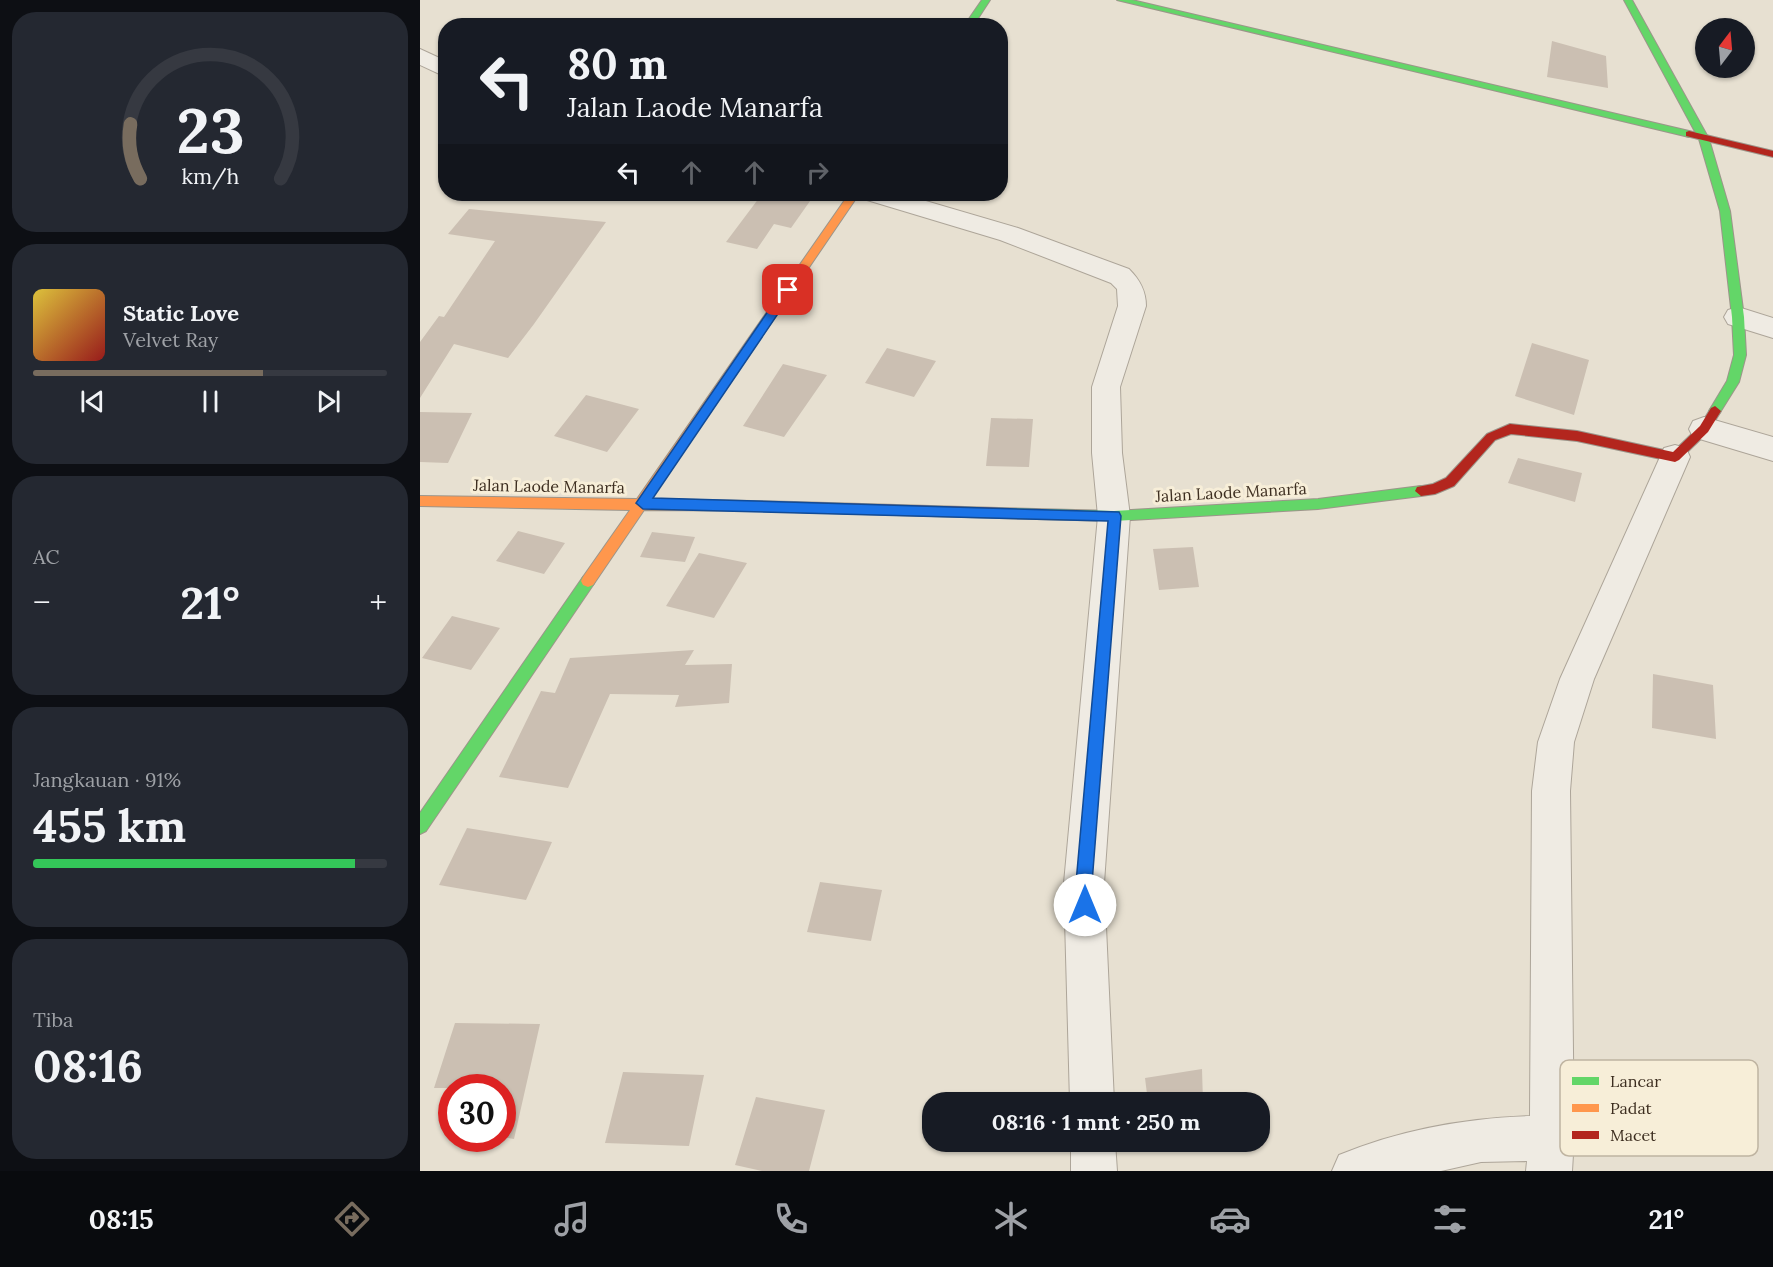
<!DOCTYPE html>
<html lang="id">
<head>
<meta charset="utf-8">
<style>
  :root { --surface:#171b24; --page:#242831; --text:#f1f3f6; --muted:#9ea1a6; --line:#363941; --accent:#786c5e }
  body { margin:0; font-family:Lora,serif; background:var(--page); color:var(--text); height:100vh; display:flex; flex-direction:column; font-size:22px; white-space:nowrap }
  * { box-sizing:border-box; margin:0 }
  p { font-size:20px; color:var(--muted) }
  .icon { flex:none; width:33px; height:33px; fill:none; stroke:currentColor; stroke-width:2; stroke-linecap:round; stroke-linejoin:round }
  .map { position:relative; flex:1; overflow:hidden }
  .panel { display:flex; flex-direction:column; gap:12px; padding:12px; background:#0d0f14; width:420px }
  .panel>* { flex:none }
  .top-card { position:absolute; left:18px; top:18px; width:570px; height:183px; border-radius:24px; box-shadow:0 2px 4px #0004; background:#171b24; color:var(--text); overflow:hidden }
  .needle { width:39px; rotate:16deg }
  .controls { position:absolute; left:1275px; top:18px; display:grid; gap:12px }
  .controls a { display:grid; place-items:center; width:60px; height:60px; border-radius:50%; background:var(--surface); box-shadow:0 2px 4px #0004; font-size:30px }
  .speed { position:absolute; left:18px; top:1074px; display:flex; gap:12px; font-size:30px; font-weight:700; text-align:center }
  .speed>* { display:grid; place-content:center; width:78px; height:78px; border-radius:50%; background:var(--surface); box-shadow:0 2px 4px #0004; line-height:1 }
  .speed .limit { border:9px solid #d22; background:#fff; color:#111 }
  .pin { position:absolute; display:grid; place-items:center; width:51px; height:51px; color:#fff; margin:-26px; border-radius:12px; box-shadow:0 3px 9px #0006 }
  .me { position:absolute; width:66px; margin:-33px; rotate:0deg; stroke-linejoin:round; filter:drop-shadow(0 0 4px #0008) }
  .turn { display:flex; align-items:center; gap:21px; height:126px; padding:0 30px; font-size:27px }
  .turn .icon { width:78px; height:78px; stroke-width:2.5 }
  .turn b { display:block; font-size:42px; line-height:51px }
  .lanes { display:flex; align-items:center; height:57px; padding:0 30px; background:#0003; justify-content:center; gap:30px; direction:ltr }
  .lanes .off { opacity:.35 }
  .big { font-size:45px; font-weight:800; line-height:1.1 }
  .panel .tile { flex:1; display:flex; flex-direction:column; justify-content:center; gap:9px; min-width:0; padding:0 21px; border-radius:24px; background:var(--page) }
  .panel .dial { align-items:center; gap:0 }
  .dial svg { height:156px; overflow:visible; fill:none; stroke:var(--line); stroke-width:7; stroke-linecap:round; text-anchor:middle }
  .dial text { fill:var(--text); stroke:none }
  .song { display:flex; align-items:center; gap:18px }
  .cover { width:72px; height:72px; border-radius:9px; background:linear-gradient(135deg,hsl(50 70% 55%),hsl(0 70% 35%)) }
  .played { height:6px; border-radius:3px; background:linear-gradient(90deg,var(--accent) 65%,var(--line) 65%) }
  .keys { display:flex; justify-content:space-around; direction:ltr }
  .heat { display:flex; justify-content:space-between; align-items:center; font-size:33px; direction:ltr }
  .charge { height:9px; border-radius:4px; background:linear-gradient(90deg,#34c759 91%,var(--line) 0) }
  .trip { position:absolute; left:502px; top:1092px; width:348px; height:60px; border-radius:24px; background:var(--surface); box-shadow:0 2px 4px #0004; font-weight:800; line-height:60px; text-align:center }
  .menu { display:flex; height:96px; justify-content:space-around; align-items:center; background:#090b0e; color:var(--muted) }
  .menu .icon { width:42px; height:42px }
  .menu .on { color:var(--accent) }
  .menu b { font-size:27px; color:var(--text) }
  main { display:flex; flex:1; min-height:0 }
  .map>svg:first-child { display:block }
  .building { fill:#cbbfb2 }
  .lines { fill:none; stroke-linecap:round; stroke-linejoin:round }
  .street-casing { stroke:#ada599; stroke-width:2 }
  .fast-casing { stroke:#9c958a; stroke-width:2 }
  .slow-casing { stroke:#9c958a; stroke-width:2 }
  .jam-casing { stroke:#9c958a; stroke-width:2 }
  .street { fill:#efebe3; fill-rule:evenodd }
  .fast { fill:#63d668; fill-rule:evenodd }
  .slow { fill:#ff974d; fill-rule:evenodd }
  .jam { fill:#b3261e; fill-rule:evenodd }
  .route { fill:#1a73e8; stroke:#114b97; stroke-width:1.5 }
  .labels { text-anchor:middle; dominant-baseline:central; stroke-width:6; stroke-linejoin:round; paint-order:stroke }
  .street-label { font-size:16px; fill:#3d2e20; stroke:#f7eed8 }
  .key { fill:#f7eed8; stroke:#bfb4a1; stroke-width:1.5 }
  .key-label { font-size:16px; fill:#3d2e20 }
</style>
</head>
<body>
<main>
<section class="panel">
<div class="tile dial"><svg viewBox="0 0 100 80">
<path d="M14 69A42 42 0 1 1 86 69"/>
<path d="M14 69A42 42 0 0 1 9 41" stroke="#786c5e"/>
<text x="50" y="56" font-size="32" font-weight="700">23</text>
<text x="50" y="72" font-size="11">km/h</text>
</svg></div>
<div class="tile">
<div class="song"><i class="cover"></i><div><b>Static Love</b><p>Velvet Ray</p></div></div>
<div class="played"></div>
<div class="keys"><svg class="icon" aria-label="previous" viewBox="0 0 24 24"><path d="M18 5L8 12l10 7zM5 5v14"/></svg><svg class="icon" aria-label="pause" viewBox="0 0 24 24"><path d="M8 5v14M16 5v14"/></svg><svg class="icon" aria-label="next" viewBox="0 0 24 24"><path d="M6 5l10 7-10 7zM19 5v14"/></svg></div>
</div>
<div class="tile"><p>AC</p>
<div class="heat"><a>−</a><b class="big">21°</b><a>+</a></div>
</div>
<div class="tile"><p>Jangkauan · 91%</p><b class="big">455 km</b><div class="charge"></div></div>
<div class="tile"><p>Tiba</p><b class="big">08:16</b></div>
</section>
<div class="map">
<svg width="1353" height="1171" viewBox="0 0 1353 1171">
  <rect width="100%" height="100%" fill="#e7e0d1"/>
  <path class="building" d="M 1132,41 L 1186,56 L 1188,88 L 1127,77 Z
    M 342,194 L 395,194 L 371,228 L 354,224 L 337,249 L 306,242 Z
    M 49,209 L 186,222 L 114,324 L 88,358 L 34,344 L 0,398 L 0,342 L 19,316 L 24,317 L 75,241 L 28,234 Z
    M 1112,343 L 1169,360 L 1154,415 L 1095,396 Z
    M 467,348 L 516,361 L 494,397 L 445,383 Z
    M 363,364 L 407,375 L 364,437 L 323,426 Z
    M 166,395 L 219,409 L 187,452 L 134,436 Z
    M 0,412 L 52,413 L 28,463 L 0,462 Z
    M 571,418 L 613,419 L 609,467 L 566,466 Z
    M 1098,458 L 1162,473 L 1155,502 L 1088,483 Z
    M 98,531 L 145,543 L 124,574 L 76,561 Z
    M 232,532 L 275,537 L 265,562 L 220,557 Z
    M 773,547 L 779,587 L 739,590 L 733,549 Z
    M 279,553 L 327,563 L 294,618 L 246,606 Z
    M 32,616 L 80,628 L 51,670 L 2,658 Z
    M 274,650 L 265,665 L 312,664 L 309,703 L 255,707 L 259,695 L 190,694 L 148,788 L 79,777 L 121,691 L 135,693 L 150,658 Z
    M 1233,674 L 1293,685 L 1296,739 L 1232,728 Z
    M 47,828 L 132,842 L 106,900 L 19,885 Z
    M 400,882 L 462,890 L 451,941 L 387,932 Z
    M 35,1023 L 120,1024 L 94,1139 L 82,1137 L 82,1088 L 14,1088 Z
    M 782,1069 L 783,1102 L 728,1102 L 725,1078 Z
    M 203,1072 L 284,1075 L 269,1146 L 185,1143 Z
    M 336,1097 L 405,1110 L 389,1171 L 342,1171 L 315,1165 Z"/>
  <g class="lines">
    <g class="street-casing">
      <path id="street" d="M 0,49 L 26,61 L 26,77 L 0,65 Z
        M 444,194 L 482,194 L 598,228 L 709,269 C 720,280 726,291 726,306 L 700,387 L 702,453 L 710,516 L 684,883 L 694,1102 L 650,1102 L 644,883 L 678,516 L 672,453 L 672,387 L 698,306 L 697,289 L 691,283 L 580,240 L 447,200 Z
        M 1318,307 L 1353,318 L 1353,338 L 1308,324 L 1304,317 L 1308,310 Z
        M 1284,417 L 1353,437 L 1353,461 L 1273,437 L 1269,429 L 1273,421 Z
        M 1255,445 L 1266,448 L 1270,457 L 1174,679 L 1154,742 L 1150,791 L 1154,1138 L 1152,1171 L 1106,1171 L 1107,1161 L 1061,1162 L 1021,1171 L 912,1171 L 919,1155 C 979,1130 1045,1118 1110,1116 L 1112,791 L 1118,742 L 1140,679 L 1240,457 L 1244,448 Z
        M 651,1142 L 695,1142 L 697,1171 L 651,1171 Z"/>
    </g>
    <g class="fast-casing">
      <path id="fast" d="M 562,0 L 570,0 L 553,26 L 544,26 Z
        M 697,0 L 712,0 L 1269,131 L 1274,134 L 1269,137 Z
        M 1204,0 L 1212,0 L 1289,139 L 1310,211 L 1324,317 L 1326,355 L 1319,382 L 1299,414 L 1295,416 L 1289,411 L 1307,381 L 1314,355 L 1312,317 L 1300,211 L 1279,139 Z
        M 1001,486 L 1007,491 L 1001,496 L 898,509 L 694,521 L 579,518 L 574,517 L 573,513 L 574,509 L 579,508 L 694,511 L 898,499 Z
        M 168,575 L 173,577 L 175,581 L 173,585 L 6,831 L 0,834 L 0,813 L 163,577 Z"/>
    </g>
    <g class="slow-casing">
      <path id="slow" d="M 429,194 L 439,194 L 231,499 L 374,502 L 379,503 L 380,507 L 379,511 L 224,510 L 173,585 L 168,587 L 163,585 L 161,581 L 163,577 L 210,510 L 0,506 L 0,496 L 217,499 Z"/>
    </g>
    <g class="jam-casing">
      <path id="jam" d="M 1269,131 L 1353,151 L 1353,157 L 1266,136 L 1266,132 Z
        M 1295,406 L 1301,411 L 1288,432 L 1259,460 L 1255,462 L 1157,441 L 1091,434 L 1075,440 L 1034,486 L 1015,494 L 1001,496 L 995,491 L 997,487 L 1013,484 L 1026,478 L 1067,434 L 1090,424 L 1157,431 L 1253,452 L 1280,426 L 1291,408 Z
        M 374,502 L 579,508 L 584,509 L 585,513 L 584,517 L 579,518 L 374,512 L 369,511 L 368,507 L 369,503 Z"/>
    </g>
    <use href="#street" class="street"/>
    <use href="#fast" class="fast"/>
    <use href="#slow" class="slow"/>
    <use href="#jam" class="jam"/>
  </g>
  <path class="route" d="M 368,286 L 372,288 L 372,293 L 233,498 L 699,512 L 701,516 L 672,883 L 673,905 L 671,910 L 665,913 L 659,910 L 656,883 L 688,521 L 223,509 L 216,503 L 364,288 Z"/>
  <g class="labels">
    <g class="street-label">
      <text transform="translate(129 486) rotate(1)">Jalan Laode Manarfa</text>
      <text transform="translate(811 492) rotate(-3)">Jalan Laode Manarfa</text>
    </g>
  </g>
  <rect x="1140" y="1060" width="198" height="96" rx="9" class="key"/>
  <rect x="1152" y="1077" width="27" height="8" fill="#63d668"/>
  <rect x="1152" y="1104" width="27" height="8" fill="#ff974d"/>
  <rect x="1152" y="1131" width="27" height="8" fill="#b3261e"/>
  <g class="key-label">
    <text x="1190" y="1087">Lancar</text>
    <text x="1190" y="1114">Padat</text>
    <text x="1190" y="1141">Macet</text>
  </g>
</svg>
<div class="controls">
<a><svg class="needle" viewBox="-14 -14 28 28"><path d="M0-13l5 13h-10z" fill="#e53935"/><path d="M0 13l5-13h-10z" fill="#9ea1a6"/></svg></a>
</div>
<div class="speed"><div class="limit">30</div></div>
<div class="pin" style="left:368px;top:290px;background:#d93025"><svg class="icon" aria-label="arrive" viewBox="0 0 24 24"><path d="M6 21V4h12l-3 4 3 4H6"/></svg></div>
<svg class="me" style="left:665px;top:905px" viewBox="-20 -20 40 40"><circle r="19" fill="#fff"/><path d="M0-13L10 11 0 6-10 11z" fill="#1a73e8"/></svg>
<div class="trip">08:16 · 1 mnt · 250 m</div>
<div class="top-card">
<div class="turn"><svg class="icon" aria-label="left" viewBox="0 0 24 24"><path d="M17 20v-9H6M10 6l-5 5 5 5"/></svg><div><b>80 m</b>Jalan Laode Manarfa</div></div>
<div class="lanes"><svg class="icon" aria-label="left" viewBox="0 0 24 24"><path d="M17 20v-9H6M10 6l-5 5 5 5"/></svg><svg class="icon off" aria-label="ahead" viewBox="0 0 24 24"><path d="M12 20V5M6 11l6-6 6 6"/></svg><svg class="icon off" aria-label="ahead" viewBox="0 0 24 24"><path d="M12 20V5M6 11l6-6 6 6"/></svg><svg class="icon off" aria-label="right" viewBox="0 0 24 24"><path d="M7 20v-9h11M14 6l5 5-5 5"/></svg></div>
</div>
</div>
</main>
<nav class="menu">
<b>08:15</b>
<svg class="icon on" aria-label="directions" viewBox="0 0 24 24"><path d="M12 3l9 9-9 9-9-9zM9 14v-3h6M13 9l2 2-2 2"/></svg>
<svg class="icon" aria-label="music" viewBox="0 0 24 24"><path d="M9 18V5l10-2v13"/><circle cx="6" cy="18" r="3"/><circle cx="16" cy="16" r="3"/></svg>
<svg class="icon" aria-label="phone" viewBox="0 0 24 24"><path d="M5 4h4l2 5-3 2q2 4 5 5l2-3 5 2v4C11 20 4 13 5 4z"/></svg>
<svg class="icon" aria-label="climate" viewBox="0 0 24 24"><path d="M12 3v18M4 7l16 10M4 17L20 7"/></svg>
<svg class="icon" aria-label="car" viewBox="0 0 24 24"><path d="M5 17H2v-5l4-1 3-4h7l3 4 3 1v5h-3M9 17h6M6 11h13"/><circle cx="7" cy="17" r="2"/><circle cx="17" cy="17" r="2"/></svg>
<svg class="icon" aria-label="filters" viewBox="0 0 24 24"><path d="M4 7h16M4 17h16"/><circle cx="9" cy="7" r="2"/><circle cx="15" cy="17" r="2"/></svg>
<b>21°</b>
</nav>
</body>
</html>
